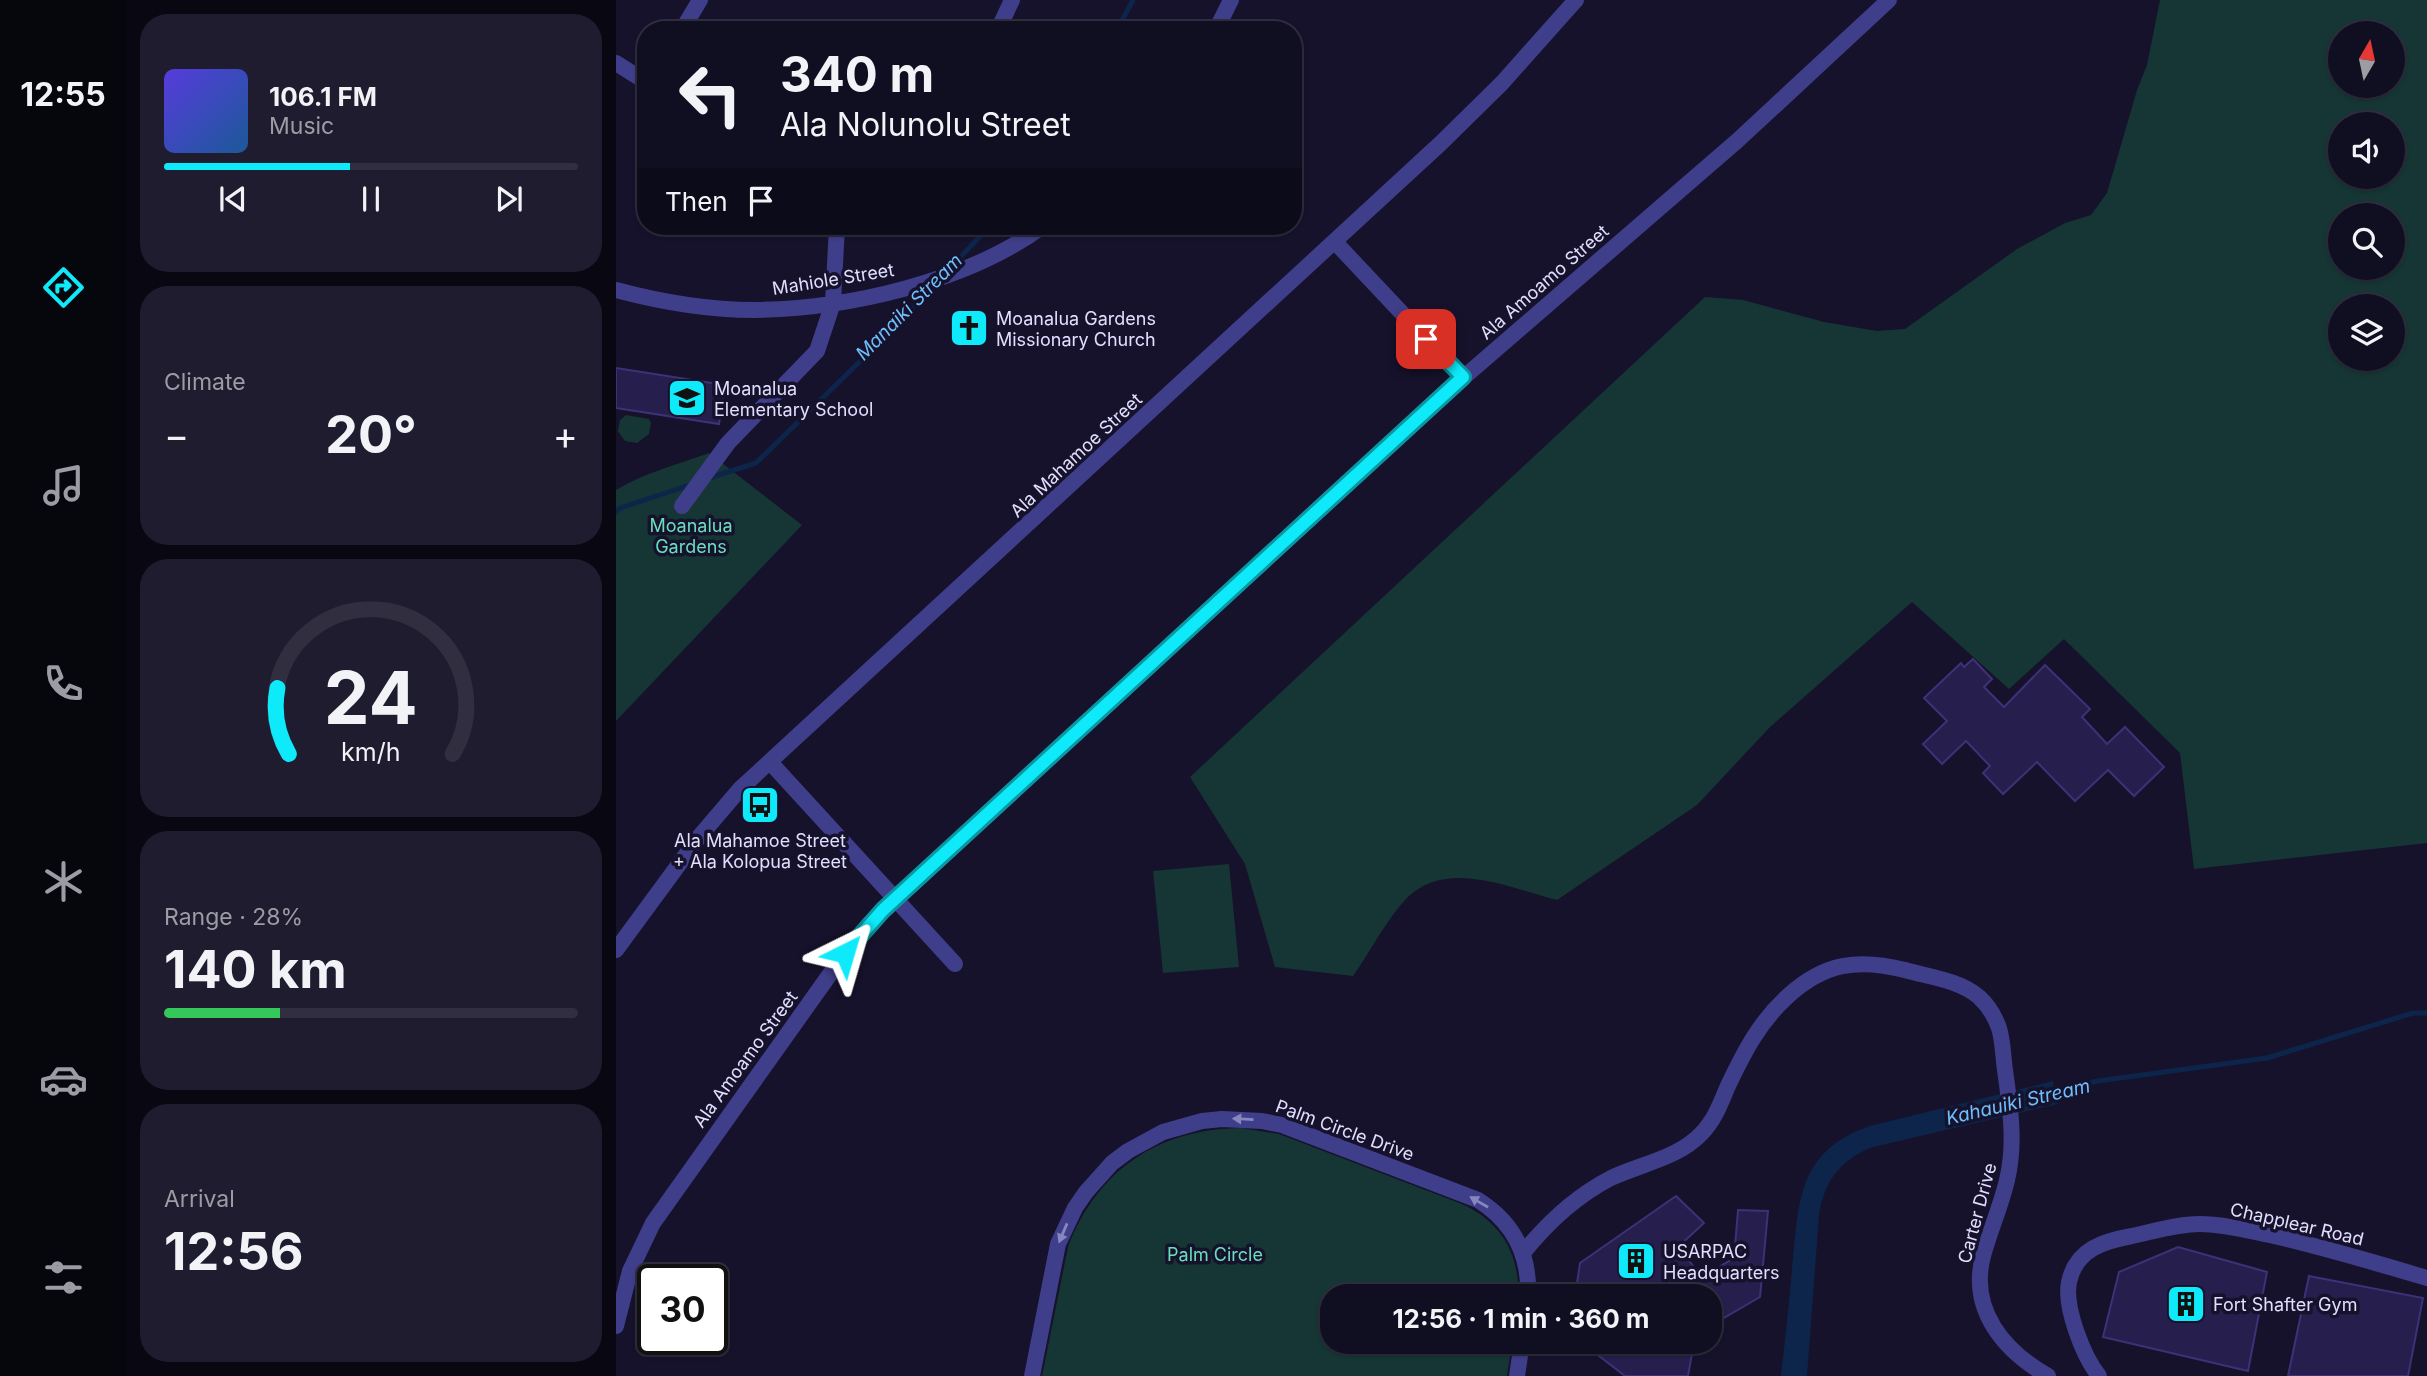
<!DOCTYPE html>
<html lang="en">
<head>
<meta charset="utf-8">
<style>
  :root { --surface:#100e21; --page:#1e1c2e; --text:#f1f3f6; --muted:#9c9ca5; --line:#302e3f; --accent:#0eeafa }
  body { margin:0; font-family:Inter,sans-serif; background:var(--page); color:var(--text); height:100vh; display:flex; flex-direction:column; font-size:26px; white-space:nowrap }
  * { box-sizing:border-box; margin:0 }
  p { font-size:23px; color:var(--muted) }
  .icon { flex:none; width:38px; height:38px; fill:none; stroke:currentColor; stroke-width:2; stroke-linecap:round; stroke-linejoin:round }
  .map { position:relative; flex:1; overflow:hidden }
  .side { display:flex; flex-direction:column; gap:14px; padding:14px; background:#090812; width:490px }
  .side>* { flex:none }
  .banner { position:absolute; left:21px; top:21px; width:665px; height:214px; border-radius:28px; box-shadow:0 2px 5px #0004,0 0 0 2px var(--line); background:#100e21; color:var(--text); overflow:hidden }
  .needle { width:46px; rotate:9deg }
  .fabs { position:absolute; left:1712px; top:21px; display:grid; gap:14px }
  .fabs a { display:grid; place-items:center; width:77px; height:77px; border-radius:50%; background:var(--surface); box-shadow:0 2px 5px #0004,0 0 0 2px var(--line); font-size:35px }
  .speed { position:absolute; left:21px; top:1264px; display:flex; gap:14px; font-size:35px; font-weight:700; text-align:center }
  .speed>* { display:grid; place-content:center; width:91px; height:91px; border-radius:50%; background:var(--surface); box-shadow:0 2px 5px #0004,0 0 0 2px var(--line); line-height:1 }
  .speed .limit { border:4px solid #111; border-radius:10px; background:#fff; color:#111 }
  .pin { position:absolute; display:grid; place-items:center; width:60px; height:60px; color:#fff; margin:-30px; border-radius:14px; box-shadow:0 4px 10px #0006 }
  .me { position:absolute; width:77px; margin:-38px; rotate:40deg; stroke-linejoin:round; filter:drop-shadow(0 0 5px #0008) }
  .turn { display:flex; align-items:center; gap:24px; height:147px; padding:0 28px; font-size:32px }
  .turn .icon { width:91px; height:91px; stroke-width:2.5 }
  .turn b { display:block; font-size:49px; line-height:60px }
  .then { display:flex; align-items:center; height:66px; padding:0 28px; background:#0003; gap:14px; font-size:26px }
  .big { font-size:52px; font-weight:700; line-height:1.1 }
  .side .widget { flex:1; display:flex; flex-direction:column; justify-content:center; gap:10px; min-width:0; padding:0 24px; border-radius:28px; background:var(--page) }
  .side .dial { align-items:center; gap:0 }
  .dial svg { height:182px; overflow:visible; fill:none; stroke:var(--line); stroke-width:7; stroke-linecap:round; text-anchor:middle }
  .dial text { fill:var(--text); stroke:none }
  .song { display:flex; align-items:center; gap:21px }
  .cover { width:84px; height:84px; border-radius:10px; background:linear-gradient(135deg,hsl(250 70% 55%),hsl(210 70% 35%)) }
  .played { height:7px; border-radius:4px; background:linear-gradient(90deg,var(--accent) 45%,var(--line) 45%) }
  .keys { display:flex; justify-content:space-around; direction:ltr }
  .heat { display:flex; justify-content:space-between; align-items:center; font-size:38px; direction:ltr }
  .charge { height:10px; border-radius:5px; background:linear-gradient(90deg,#34c759 28%,var(--line) 0) }
  .trip { position:absolute; left:704px; top:1284px; width:402px; height:70px; border-radius:28px; background:var(--surface); box-shadow:0 2px 5px #0004,0 0 0 2px var(--line); font-weight:700; line-height:70px; text-align:center }
  main { display:flex; flex:1; min-height:0 }
  .menu { display:flex; flex-direction:column; width:126px; justify-content:space-around; align-items:center; background:#06060d; color:var(--muted) }
  .menu .icon { width:49px; height:49px }
  .menu .on { color:var(--accent) }
  .menu b { font-size:32px; color:var(--text) }
  .map>svg:first-child { display:block }
  .green { fill:#153634; fill-rule:evenodd }
  .water { fill:#0d254b }
  .lines { fill:none; stroke-linecap:round; stroke-linejoin:round }
  .stream { stroke:#0d254b; stroke-width:5 }
  .building { fill:#261f4d; stroke:#3d3178; stroke-width:2 }
  .minor { stroke:#3f3e8a; stroke-width:16 }
  .oneway { fill:#8886be }
  .route-casing { stroke:#0998a2; stroke-width:18 }
  .route { stroke:#0eeafa; stroke-width:12 }
  .labels { text-anchor:middle; dominant-baseline:central; stroke-width:7; stroke-linejoin:round; paint-order:stroke }
  .street-label { font-size:18px; fill:#e1defe; stroke:#16122c }
  .poi-label { font-size:18px; fill:#e1defe; stroke:#16122c; text-anchor:start }
  .park-label { font-size:18px; fill:#69dfbe; stroke:#16122c }
  .water-label { font-size:19px; font-style:italic; fill:#6ebffc; stroke:#16122c }
</style>
</head>
<body>
<main>
<nav class="menu">
<b>12:55</b>
<svg class="icon on" aria-label="directions" viewBox="0 0 24 24"><path d="M12 3l9 9-9 9-9-9zM9 14v-3h6M13 9l2 2-2 2"/></svg>
<svg class="icon" aria-label="music" viewBox="0 0 24 24"><path d="M9 18V5l10-2v13"/><circle cx="6" cy="18" r="3"/><circle cx="16" cy="16" r="3"/></svg>
<svg class="icon" aria-label="phone" viewBox="0 0 24 24"><path d="M5 4h4l2 5-3 2q2 4 5 5l2-3 5 2v4C11 20 4 13 5 4z"/></svg>
<svg class="icon" aria-label="climate" viewBox="0 0 24 24"><path d="M12 3v18M4 7l16 10M4 17L20 7"/></svg>
<svg class="icon" aria-label="car" viewBox="0 0 24 24"><path d="M5 17H2v-5l4-1 3-4h7l3 4 3 1v5h-3M9 17h6M6 11h13"/><circle cx="7" cy="17" r="2"/><circle cx="17" cy="17" r="2"/></svg>
<svg class="icon" aria-label="filters" viewBox="0 0 24 24"><path d="M4 7h16M4 17h16"/><circle cx="9" cy="7" r="2"/><circle cx="15" cy="17" r="2"/></svg>
</nav>
<section class="side">
<div class="widget">
<div class="song"><i class="cover"></i><div><b>106.1 FM</b><p>Music</p></div></div>
<div class="played"></div>
<div class="keys"><svg class="icon" aria-label="previous" viewBox="0 0 24 24"><path d="M18 5L8 12l10 7zM5 5v14"/></svg><svg class="icon" aria-label="pause" viewBox="0 0 24 24"><path d="M8 5v14M16 5v14"/></svg><svg class="icon" aria-label="next" viewBox="0 0 24 24"><path d="M6 5l10 7-10 7zM19 5v14"/></svg></div>
</div>
<div class="widget"><p>Climate</p>
<div class="heat"><a>−</a><b class="big">20°</b><a>+</a></div>
</div>
<div class="widget dial"><svg viewBox="0 0 100 80">
<path d="M14 69A42 42 0 1 1 86 69"/>
<path d="M14 69A42 42 0 0 1 9 40" stroke="#0eeafa"/>
<text x="50" y="56" font-size="32" font-weight="700">24</text>
<text x="50" y="72" font-size="11">km/h</text>
</svg></div>
<div class="widget"><p>Range · 28%</p><b class="big">140 km</b><div class="charge"></div></div>
<div class="widget"><p>Arrival</p><b class="big">12:56</b></div>
</section>
<div class="map">
<svg width="1811" height="1376" viewBox="0 0 1811 1376">
  <rect width="100%" height="100%" fill="#16122c"/>
  <path class="green" d="M 1544,0 L 1811,0 L 1811,843 L 1578,869 L 1564,753 L 1448,639 L 1393,689 L 1296,602 L 1154,727 L 1081,805 L 941,900 C 893,888 829,857 789,900 C 769,922 754,952 737,976 L 659,967 L 629,864 L 574,777 L 1089,297 L 1127,300 L 1208,322 L 1261,331 L 1289,329 L 1401,249 L 1449,223 L 1475,215 L 1491,193 L 1521,90 L 1531,65 ZM 1724,33 L 1776,33 L 1776,86 L 1724,86 ZM 1724,124 L 1776,124 L 1776,177 L 1724,177 ZM 1724,215 L 1776,215 L 1776,268 L 1724,268 ZM 1724,306 L 1776,306 L 1776,359 L 1724,359 Z
    M 10,415 L 33,419 L 35,423 L 33,434 L 21,443 L 9,441 L 2,431 L 4,420 Z
    M 93,453 L 186,525 L 0,721 L 0,490 C 30,472 61,465 93,453 Z
    M 613,864 L 623,967 L 547,973 L 537,871 Z
    M 625,1128 L 663,1134 L 846,1204 C 885,1222 904,1254 902,1297 L 716,1297 L 716,1342 L 896,1342 L 891,1376 L 426,1376 L 452,1247 C 482,1169 543,1129 625,1128 Z"/>
  <path class="water" d="M 1437,1081 L 1442,1104 L 1257,1147 C 1225,1159 1208,1181 1203,1215 L 1191,1376 L 1165,1376 C 1169,1340 1173,1305 1176,1269 C 1183,1204 1180,1151 1254,1126 Z"/>
  <g class="lines">
    <path class="stream" d="M 501,30 L 517,0
      M 333,269 L 374,226
      M 90,479 L 140,463 L 272,334 L 319,284
      M 0,512 L 4,508 L 77,484
      M 1435,1091 L 1482,1081 L 1651,1058 L 1797,1013 L 1811,1013"/>
  </g>
  <path class="building" d="M 0,368 L 109,385 L 103,424 L 0,408 Z
    M 1357,659 L 1376,679 L 1368,687 L 1388,707 L 1429,665 L 1474,709 L 1466,717 L 1491,744 L 1509,727 L 1548,767 L 1518,796 L 1492,770 L 1459,801 L 1421,762 L 1387,794 L 1367,773 L 1374,766 L 1350,741 L 1326,764 L 1307,744 L 1331,721 L 1308,698 L 1345,663 L 1348,667 Z
    M 1060,1196 L 1088,1223 L 1062,1247 L 1086,1277 L 1118,1258 L 1122,1210 L 1152,1211 L 1144,1297 L 1094,1326 L 1094,1297 L 959,1297 L 964,1263 Z
    M 1562,1247 L 1651,1272 L 1632,1371 L 1487,1337 L 1503,1272 Z
    M 1693,1276 L 1807,1298 L 1792,1376 L 1672,1376 Z
    M 965,1342 L 1078,1342 L 1072,1376 L 1009,1376 Z"/>
  <g class="lines">
    <path class="minor" d="M 66,30 L 84,0
      M 382,30 L 396,0
      M 600,30 L 615,0
      M 0,63 L 30,82
      M 719,242 L 847,378
      M 0,290 C 45,302 91,310 138,310 C 231,309 351,282 427,226
      M 66,506 L 112,443 L 201,351 L 217,303 L 221,226
      M 154,762 L 339,964
      M 0,950 L 83,837 L 124,789 L 825,143 L 886,83 L 960,0
      M 907,1253 C 932,1222 960,1196 995,1178 C 1025,1164 1062,1158 1085,1134 C 1098,1121 1104,1105 1111,1088 C 1127,1054 1143,1022 1172,996 C 1208,963 1242,958 1289,970 C 1313,977 1343,980 1363,997 C 1372,1005 1379,1017 1383,1028 C 1387,1041 1387,1056 1389,1070 C 1394,1107 1400,1143 1391,1180 C 1385,1206 1374,1230 1367,1256 C 1353,1310 1388,1351 1432,1376
      M 0,1326 L 14,1271 L 37,1223 L 229,953 L 252,925 L 847,378 L 1121,141 L 1273,0
      M 416,1376 L 442,1244 L 459,1208 L 470,1192 L 496,1163 L 512,1151 L 547,1132 L 586,1121 L 606,1119 L 646,1121 L 666,1125 L 862,1200 C 897,1222 914,1255 912,1297
      M 901,1376 L 906,1342
      M 1483,1376 C 1467,1356 1448,1307 1453,1282 C 1460,1249 1488,1241 1516,1236 C 1539,1231 1561,1224 1584,1224 C 1609,1224 1633,1231 1658,1236 C 1710,1248 1760,1263 1811,1278"/>
  </g>
  <defs><path id="oneway-solid" d="M-6-.8H1V-3.2L6.5 0L1 3.2V.8H-6Z" transform="scale(1.75)"/></defs>
  <g class="oneway">
    <use href="#oneway-solid" transform="translate(627 1119) rotate(-177)"/>
    <use href="#oneway-solid" transform="translate(863 1202) rotate(-150)"/>
    <use href="#oneway-solid" transform="translate(447 1233) rotate(113)"/>
  </g>
  <g class="lines">
    <g class="route-casing">
      <path id="route" d="M 229,953 L 267,910 L 847,377 L 810,339"/>
    </g>
    <use href="#route" class="route"/>
  </g>
  <defs>
    <g id="church-square" transform="scale(2.0125)"><rect x="-9" y="-9" width="18" height="18" rx="4" fill="#0eeafa" stroke="#16122c"/><path d="M-1.2-6h2.4v3.5h3.3v2.4h-3.3V6h-2.4V-.1h-3.3v-2.4h3.3Z" fill="#111"/></g>
    <g id="school-square" transform="scale(2.0125)"><rect x="-9" y="-9" width="18" height="18" rx="4" fill="#0eeafa" stroke="#16122c"/><path d="M0-5L7-2L0 1L-7-2ZM-4 1L0 2.5L4 1V4Q0 6-4 4Z" fill="#111"/></g>
    <g id="bus-square" transform="scale(2.0125)"><rect x="-9" y="-9" width="18" height="18" rx="4" fill="#0eeafa" stroke="#16122c"/><path d="M-5-6H5V4H4V6H2V4H-2V6H-4V4H-5ZM-3.5-4V0h7V-4ZM-3.5 1.2v1.5H-2V1.2ZM2 1.2v1.5H3.5V1.2Z" fill="#111"/></g>
    <g id="building-square" transform="scale(2.0125)"><rect x="-9" y="-9" width="18" height="18" rx="4" fill="#0eeafa" stroke="#16122c"/><path d="M-4-6H4V6H1V3H-1V6H-4ZM-2.5-4.3h1.7v1.8h-1.7ZM.8-4.3h1.7v1.8H.8ZM-2.5-1h1.7V.8h-1.7ZM.8-1h1.7V.8H.8Z" fill="#111"/></g>
  </defs>
  <g fill-rule="evenodd">
    <use href="#church-square" x="353" y="328"/>
    <use href="#school-square" x="71" y="398"/>
    <use href="#bus-square" x="144" y="805"/>
    <use href="#building-square" x="1020" y="1261"/>
    <use href="#building-square" x="1570" y="1304"/>
  </g>
  <g class="labels">
    <g class="street-label">
      <text transform="translate(217 279) rotate(-9)">Mahiole Street</text>
      <text transform="translate(928 282) rotate(-41)">Ala Amoamo Street</text>
      <text transform="translate(460 455) rotate(-43)">Ala Mahamoe Street</text>
      <text transform="translate(129 1059) rotate(-54)">Ala Amoamo Street</text>
      <text transform="translate(729 1130) rotate(20)">Palm Circle Drive</text>
      <text transform="translate(1361 1213) rotate(-75)">Carter Drive</text>
      <text transform="translate(1681 1224) rotate(13)">Chapplear Road</text>
    </g>
    <g class="poi-label">
      <text x="380" y="318">Moanalua Gardens<tspan x="380" dy="21">Missionary Church</tspan></text>
      <text x="98" y="388">Moanalua<tspan x="98" dy="21">Elementary School</tspan></text>
      <text x="144" y="840" text-anchor="middle">Ala Mahamoe Street<tspan x="144" dy="21">+ Ala Kolopua Street</tspan></text>
      <text x="1047" y="1251">USARPAC<tspan x="1047" dy="21">Headquarters</tspan></text>
      <text x="1597" y="1304">Fort Shafter Gym</text>
    </g>
    <g class="park-label">
      <text x="75" y="525">Moanalua<tspan x="75" dy="21">Gardens</tspan></text>
      <text x="599" y="1254">Palm Circle</text>
    </g>
    <g class="water-label">
      <text transform="translate(293 307) rotate(-45)">Manaiki Stream</text>
      <text transform="translate(1402 1102) rotate(-13)">Kahauiki Stream</text>
    </g>
  </g>
</svg>
<div class="fabs">
<a><svg class="needle" viewBox="-14 -14 28 28"><path d="M0-13l5 13h-10z" fill="#e53935"/><path d="M0 13l5-13h-10z" fill="#9c9ca5"/></svg></a>
<a><svg class="icon" aria-label="sound" viewBox="0 0 24 24"><path d="M4 9h4l5-4v14l-5-4H4zM17 9q2 3 0 6"/></svg></a>
<a><svg class="icon" aria-label="search" viewBox="0 0 24 24"><circle cx="10" cy="10" r="6"/><path d="M15 15l6 6"/></svg></a>
<a><svg class="icon" aria-label="layers" viewBox="0 0 24 24"><path d="M12 4l9 5-9 5-9-5zM3 14l9 5 9-5"/></svg></a>
</div>
<div class="speed"><div class="limit">30</div></div>
<div class="pin" style="left:810px;top:339px;background:#d93025"><svg class="icon" aria-label="arrive" viewBox="0 0 24 24"><path d="M6 21V4h12l-3 4 3 4H6"/></svg></div>
<svg class="me" style="left:229px;top:953px" viewBox="-20 -20 40 40"><path d="M0-17L14 15 0 8-14 15z" fill="#0eeafa" stroke="#fff" stroke-width="4"/></svg>
<div class="trip">12:56 · 1 min · 360 m</div>
<div class="banner">
<div class="turn"><svg class="icon" aria-label="left" viewBox="0 0 24 24"><path d="M17 20v-9H6M10 6l-5 5 5 5"/></svg><div><b>340 m</b>Ala Nolunolu Street</div></div>
<div class="then">Then<svg class="icon" aria-label="arrive" viewBox="0 0 24 24"><path d="M6 21V4h12l-3 4 3 4H6"/></svg></div>
</div>
</div>
</main>
</body>
</html>
